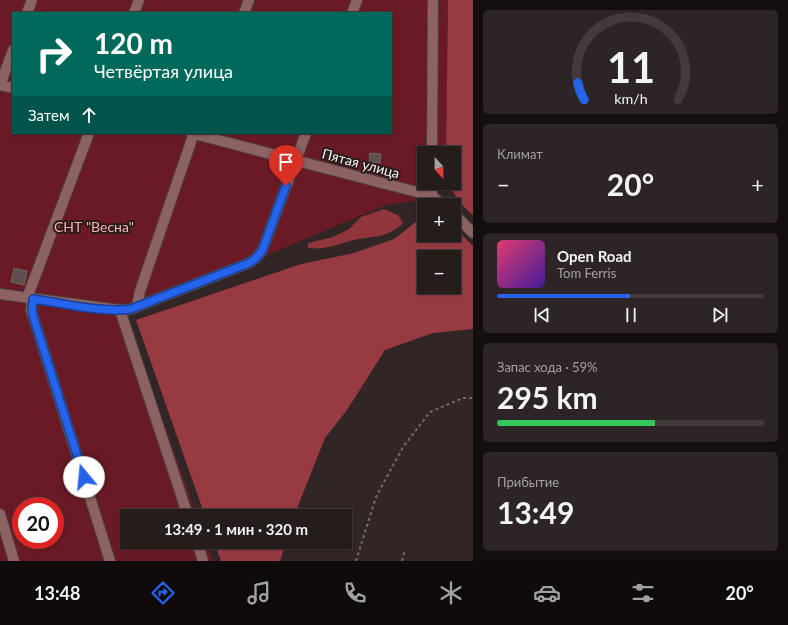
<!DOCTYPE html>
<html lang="ru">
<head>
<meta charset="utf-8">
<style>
  :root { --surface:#251c1c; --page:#2d2525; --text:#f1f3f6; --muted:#a3a1a3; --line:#423a3b; --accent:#2563eb }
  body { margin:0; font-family:Lato,sans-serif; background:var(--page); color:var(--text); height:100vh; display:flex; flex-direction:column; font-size:15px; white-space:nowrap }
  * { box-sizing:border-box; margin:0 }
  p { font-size:13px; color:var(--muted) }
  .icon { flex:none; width:22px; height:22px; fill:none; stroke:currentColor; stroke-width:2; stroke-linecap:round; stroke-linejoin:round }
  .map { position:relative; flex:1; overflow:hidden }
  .side { display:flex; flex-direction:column; gap:10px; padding:10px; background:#140f0f; width:315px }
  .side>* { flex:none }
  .hud { position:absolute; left:12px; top:12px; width:380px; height:122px; border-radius:0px; box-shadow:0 1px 3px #0004,0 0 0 1px var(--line); background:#00695c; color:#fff; overflow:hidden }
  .needle { width:26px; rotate:158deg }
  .fabs { position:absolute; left:417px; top:146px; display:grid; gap:8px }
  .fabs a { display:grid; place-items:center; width:44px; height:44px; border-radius:0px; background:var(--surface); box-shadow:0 1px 3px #0004,0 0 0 1px var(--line); font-size:20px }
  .speed { position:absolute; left:12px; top:497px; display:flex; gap:8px; font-size:20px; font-weight:700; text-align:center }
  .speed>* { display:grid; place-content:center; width:52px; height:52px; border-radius:50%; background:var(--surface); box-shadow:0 1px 3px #0004,0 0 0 1px var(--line); line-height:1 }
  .speed .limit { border:6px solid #d22; background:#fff; color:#111 }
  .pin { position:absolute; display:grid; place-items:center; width:34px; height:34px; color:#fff; margin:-41px -17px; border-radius:50% 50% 50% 0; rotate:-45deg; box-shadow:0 0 4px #0007 }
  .pin .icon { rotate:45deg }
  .me { position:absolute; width:44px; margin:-22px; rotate:343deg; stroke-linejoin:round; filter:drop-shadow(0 0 3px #0008) }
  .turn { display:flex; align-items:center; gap:14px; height:84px; padding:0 16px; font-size:18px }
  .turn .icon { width:52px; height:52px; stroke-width:2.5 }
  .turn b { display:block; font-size:28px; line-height:34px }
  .then { display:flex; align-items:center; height:38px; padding:0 16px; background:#0003; gap:8px; font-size:15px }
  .big { font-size:30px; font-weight:700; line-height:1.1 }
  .side .widget { flex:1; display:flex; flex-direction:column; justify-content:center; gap:6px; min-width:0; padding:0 14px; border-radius:6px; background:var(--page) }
  .side .dial { align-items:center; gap:0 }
  .dial svg { height:104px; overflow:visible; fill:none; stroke:var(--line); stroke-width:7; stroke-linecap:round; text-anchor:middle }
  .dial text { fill:var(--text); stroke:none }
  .song { display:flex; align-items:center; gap:12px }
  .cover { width:48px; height:48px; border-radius:6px; background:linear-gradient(135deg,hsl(340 70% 55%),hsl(260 70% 35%)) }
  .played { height:4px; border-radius:2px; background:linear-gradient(90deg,var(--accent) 50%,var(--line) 50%) }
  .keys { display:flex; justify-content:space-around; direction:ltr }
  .heat { display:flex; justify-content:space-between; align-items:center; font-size:22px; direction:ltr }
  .charge { height:6px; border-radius:3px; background:linear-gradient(90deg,#34c759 59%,var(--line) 0) }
  .trip { position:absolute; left:120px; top:509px; width:232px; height:40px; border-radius:0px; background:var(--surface); box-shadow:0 1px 3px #0004,0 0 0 1px var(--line); font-weight:700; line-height:40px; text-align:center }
  .tabs { display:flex; height:64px; justify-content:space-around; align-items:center; background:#0f0b0b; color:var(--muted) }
  .tabs .icon { width:28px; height:28px }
  .tabs .active { color:var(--accent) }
  .tabs b { font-size:18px; color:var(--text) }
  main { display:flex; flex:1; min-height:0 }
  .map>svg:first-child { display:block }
  .green { fill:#6a1a24; fill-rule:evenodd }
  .forest { fill:#973a42; fill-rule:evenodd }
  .water { fill:#91353d }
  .building { fill:#5c4f4e; stroke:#706262 }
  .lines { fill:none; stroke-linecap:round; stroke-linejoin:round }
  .minor-casing { stroke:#4d4241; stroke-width:12 }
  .path { stroke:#746a69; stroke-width:2; stroke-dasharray:3 3; stroke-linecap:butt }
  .minor { stroke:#8d6262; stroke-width:10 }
  .route-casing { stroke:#184099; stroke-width:10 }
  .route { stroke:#2563eb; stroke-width:7 }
  .labels { text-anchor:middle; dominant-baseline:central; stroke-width:4; stroke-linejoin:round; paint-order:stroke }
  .street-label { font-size:14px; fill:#f9f1f0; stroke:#271b1b }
  .park-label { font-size:14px; fill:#feafb0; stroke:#271b1b }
</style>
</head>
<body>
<main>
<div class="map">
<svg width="473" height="561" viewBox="0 0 473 561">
  <rect width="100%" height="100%" fill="#312525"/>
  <path class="green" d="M 0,0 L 448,0 L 446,153 L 424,153 L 424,183 L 442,183 L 420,200 L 386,205 L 125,315 L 197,516 L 127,516 L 127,542 L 207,542 L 213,561 L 0,561 ZM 13,13 L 391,13 L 391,133 L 13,133 ZM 21,506 L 55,506 L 55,540 L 21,540 Z"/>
  <path class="forest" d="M 448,0 L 473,0 L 473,215 L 463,206 L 447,183 L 454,183 L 454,153 L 446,153 Z
    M 421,218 L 424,219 L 424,235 L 454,235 L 454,227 L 473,246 L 473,329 L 433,333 L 385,350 L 347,410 L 325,438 L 294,516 L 205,516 L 136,320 L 301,264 L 354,253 L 394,239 ZM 424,257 L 454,257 L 454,287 L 424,287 Z
    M 214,542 L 286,542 L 280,561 L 221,561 Z"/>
  <path class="water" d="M 384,209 L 398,215 L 403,223 C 389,238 373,236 354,240 C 338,244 326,250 308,248 L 308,243 L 333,237 L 349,229 L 361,217 Z"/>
  <path class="building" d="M 370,153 L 381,154 L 380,163 L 369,162 Z
    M 14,268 L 27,271 L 24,285 L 11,282 Z"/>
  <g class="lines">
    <g class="minor-casing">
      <path id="minor" d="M 27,13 L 32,0
        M 134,13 L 139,0
        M 244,13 L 249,0
        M 352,13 L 357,0
        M 0,85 L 13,50
        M 0,85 L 13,88
        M 191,133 L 432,196 L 443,205
        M 432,153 L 433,0
        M 432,196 L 432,183
        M 454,214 L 473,233
        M 0,294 L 120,310 L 131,309 L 249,263 L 256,258 L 262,251 L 306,133
        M 27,298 L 89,133
        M 33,299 L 31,310 L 34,319 L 110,561
        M 137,306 L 140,291 L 194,133
        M 120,310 L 188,516
        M 0,514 L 14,561
        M 197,542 L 203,561"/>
    </g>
    <path class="path" d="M 356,561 L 376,497 L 403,447 L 430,412 L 463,398 L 473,398
      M 402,561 L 405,549"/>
    <use href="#minor" class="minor"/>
  </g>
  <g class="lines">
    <g class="route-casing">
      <path id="route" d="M 84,477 L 34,319 L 32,310 L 33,299 C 64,303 99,313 131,309 L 249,263 L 256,258 L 262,251 L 286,186"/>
    </g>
    <use href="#route" class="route"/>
  </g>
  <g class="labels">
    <g class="street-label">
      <text transform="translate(361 163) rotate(15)">Пятая улица</text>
    </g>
    <g class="park-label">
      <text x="94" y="226">СНТ "Весна"</text>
    </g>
  </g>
</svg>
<div class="fabs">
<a><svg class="needle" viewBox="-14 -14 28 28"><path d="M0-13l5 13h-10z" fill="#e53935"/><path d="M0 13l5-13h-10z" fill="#a3a1a3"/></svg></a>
<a>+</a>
<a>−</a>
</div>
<div class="speed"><div class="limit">20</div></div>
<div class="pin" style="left:286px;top:186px;background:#d93025"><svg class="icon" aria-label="arrive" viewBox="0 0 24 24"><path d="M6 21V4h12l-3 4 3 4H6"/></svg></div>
<svg class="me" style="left:84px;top:477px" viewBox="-20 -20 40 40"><circle r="19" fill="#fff"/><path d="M0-13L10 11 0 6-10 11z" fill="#2563eb"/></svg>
<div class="trip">13:49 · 1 мин · 320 m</div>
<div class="hud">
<div class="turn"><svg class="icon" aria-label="right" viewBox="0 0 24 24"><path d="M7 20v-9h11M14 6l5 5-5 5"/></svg><div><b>120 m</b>Четвёртая улица</div></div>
<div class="then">Затем<svg class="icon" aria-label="ahead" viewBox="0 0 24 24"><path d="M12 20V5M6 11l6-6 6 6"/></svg></div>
</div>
</div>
<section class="side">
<div class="widget dial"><svg viewBox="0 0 100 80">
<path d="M14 69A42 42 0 1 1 86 69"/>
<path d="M14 69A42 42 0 0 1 9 56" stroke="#2563eb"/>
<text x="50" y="56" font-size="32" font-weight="700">11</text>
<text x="50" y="72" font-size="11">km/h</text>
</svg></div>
<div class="widget"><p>Климат</p>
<div class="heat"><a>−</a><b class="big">20°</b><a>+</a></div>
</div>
<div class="widget">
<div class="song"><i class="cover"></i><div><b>Open Road</b><p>Tom Ferris</p></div></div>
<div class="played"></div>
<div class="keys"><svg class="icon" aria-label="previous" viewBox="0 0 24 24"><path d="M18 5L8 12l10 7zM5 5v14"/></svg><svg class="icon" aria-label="pause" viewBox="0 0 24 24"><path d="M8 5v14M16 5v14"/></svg><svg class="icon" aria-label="next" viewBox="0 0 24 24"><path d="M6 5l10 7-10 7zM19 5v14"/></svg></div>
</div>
<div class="widget"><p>Запас хода · 59%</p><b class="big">295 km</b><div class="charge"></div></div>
<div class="widget"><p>Прибытие</p><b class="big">13:49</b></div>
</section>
</main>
<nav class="tabs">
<b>13:48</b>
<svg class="icon active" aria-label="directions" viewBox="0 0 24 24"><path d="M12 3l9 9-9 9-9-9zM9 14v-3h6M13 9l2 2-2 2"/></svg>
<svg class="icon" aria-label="music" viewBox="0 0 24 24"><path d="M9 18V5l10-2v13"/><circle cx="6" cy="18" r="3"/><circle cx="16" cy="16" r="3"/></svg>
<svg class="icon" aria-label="phone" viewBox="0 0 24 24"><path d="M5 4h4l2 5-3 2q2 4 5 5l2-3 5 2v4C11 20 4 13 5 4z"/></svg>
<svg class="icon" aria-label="climate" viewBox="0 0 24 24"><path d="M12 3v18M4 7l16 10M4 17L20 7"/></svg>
<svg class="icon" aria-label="car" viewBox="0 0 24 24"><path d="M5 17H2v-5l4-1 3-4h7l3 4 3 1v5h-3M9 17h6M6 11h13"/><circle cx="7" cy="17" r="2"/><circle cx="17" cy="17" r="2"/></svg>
<svg class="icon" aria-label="filters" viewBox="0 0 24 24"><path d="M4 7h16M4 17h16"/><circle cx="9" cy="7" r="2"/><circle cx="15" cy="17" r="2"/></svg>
<b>20°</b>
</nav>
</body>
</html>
